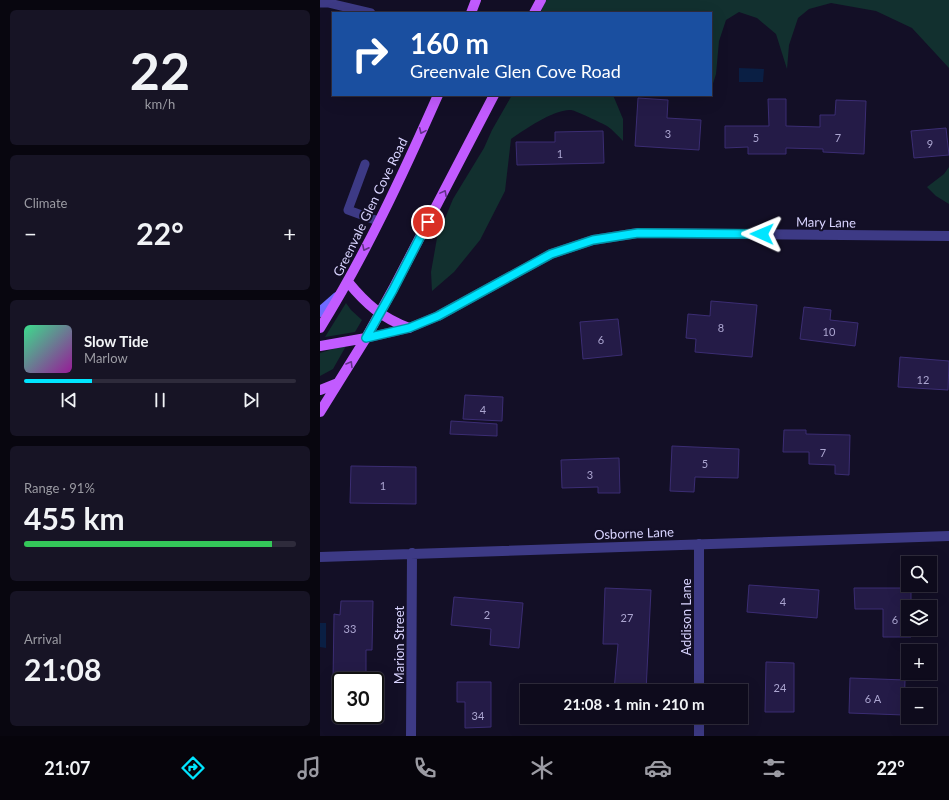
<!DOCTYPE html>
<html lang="en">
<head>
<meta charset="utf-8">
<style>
  :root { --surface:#0e0b1c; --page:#171425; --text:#f1f3f6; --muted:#9b9ba3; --line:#2e2b3b; --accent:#00e5ff }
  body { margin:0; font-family:Lato,sans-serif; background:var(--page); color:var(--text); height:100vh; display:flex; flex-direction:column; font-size:15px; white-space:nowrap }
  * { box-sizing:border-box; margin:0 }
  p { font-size:13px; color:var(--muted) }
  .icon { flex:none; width:22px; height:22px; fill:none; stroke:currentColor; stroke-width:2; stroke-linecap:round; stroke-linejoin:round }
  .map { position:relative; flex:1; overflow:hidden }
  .panel { display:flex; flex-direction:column; gap:10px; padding:10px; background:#08060f; width:320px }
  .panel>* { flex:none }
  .top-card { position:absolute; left:12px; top:12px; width:380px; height:84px; border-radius:0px; box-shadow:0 4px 16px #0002,0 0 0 1px var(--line); background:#1a4fa0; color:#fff; overflow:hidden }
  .fabs { position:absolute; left:581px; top:556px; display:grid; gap:8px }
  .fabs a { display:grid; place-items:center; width:36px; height:36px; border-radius:0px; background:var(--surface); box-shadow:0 4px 16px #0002,0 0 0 1px var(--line); font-size:20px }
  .speed { position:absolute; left:12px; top:672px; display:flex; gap:8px; font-size:20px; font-weight:700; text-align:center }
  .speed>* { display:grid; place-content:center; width:52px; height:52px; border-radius:50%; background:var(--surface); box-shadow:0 4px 16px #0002,0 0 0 1px var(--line); line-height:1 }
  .speed .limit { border:2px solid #111; border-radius:6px; background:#fff; color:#111 }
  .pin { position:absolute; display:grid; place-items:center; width:34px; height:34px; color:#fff; margin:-17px; border:2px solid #fff; border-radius:50%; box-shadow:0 1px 4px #0007 }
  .me { position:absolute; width:44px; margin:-22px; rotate:271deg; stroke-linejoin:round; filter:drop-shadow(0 0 3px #0008) }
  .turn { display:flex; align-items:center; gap:14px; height:84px; padding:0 12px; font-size:18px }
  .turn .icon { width:52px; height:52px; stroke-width:2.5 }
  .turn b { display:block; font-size:28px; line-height:34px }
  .big { font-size:30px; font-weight:700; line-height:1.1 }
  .panel .card { flex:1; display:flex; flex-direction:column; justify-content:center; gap:6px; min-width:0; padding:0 14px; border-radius:6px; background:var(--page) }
  .panel .dial { align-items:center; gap:0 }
  .dial b { font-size:52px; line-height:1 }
  .song { display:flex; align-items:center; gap:12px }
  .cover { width:48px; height:48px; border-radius:6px; background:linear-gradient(135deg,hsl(150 70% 55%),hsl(300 70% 35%)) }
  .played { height:4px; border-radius:2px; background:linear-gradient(90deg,var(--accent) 25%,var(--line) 25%) }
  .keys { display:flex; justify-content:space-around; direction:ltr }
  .heat { display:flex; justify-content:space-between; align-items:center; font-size:22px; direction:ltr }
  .charge { height:6px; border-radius:3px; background:linear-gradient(90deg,#34c759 91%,var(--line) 0) }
  .trip { position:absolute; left:200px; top:684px; width:228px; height:40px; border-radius:0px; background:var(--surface); box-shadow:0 4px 16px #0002,0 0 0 1px var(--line); font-weight:700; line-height:40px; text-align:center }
  .menu { display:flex; height:64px; justify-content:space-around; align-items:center; background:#06040b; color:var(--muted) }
  .menu .icon { width:28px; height:28px }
  .menu .selected { color:var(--accent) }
  .menu b { font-size:18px; color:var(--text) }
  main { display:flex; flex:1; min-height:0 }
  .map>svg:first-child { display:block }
  .green { fill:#12302f }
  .water { fill:#0a1f44 }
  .building { fill:#241b47; stroke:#3b2d73 }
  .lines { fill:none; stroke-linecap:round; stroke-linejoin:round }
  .lane { stroke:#3d3a85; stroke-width:9 }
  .street { stroke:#3d3a85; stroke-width:10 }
  .secondary { stroke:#6f6bff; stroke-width:10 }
  .primary { stroke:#c25bff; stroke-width:10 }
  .oneway { stroke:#623188 }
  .route-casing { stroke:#0095a6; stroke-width:10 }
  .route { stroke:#00e5ff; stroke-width:7 }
  .labels { text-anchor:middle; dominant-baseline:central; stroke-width:4; stroke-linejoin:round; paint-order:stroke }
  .number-label { font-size:11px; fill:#aca6d1 }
  .street-label { font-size:13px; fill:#d9d4ff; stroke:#130f26 }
</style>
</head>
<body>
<main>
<section class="panel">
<div class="card dial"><b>22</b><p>km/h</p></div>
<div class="card"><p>Climate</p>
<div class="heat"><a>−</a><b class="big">22°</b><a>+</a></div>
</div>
<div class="card">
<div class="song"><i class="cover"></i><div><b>Slow Tide</b><p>Marlow</p></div></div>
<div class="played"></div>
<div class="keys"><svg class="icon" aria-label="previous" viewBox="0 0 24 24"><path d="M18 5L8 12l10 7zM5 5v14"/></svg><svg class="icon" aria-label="pause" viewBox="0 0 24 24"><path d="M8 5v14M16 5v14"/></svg><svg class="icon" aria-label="next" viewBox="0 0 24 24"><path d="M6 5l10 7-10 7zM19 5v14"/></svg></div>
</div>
<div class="card"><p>Range · 91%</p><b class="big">455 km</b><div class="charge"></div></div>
<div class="card"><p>Arrival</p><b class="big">21:08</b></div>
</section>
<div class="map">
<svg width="629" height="736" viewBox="0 0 629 736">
  <rect width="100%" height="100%" fill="#130f26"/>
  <path class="green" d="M 225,0 L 629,0 L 629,68 L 592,28 L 556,11 L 511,3 L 489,9 L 478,18 L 469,45 L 467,69 L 456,34 L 437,18 L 419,12 L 406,20 L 399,41 L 396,74 L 391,90 L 391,13 L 221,13 Z
    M 192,95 L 293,95 L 303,119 L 303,141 C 298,136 293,130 287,126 C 284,124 254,110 251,110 C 234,109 204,130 191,139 L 185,191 L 160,240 L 134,272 L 112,291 L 111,272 L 117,238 L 133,199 L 164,148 L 172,130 Z
    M 629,167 L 629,204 L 616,196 L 607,187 L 624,174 Z
    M 26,303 L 31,310 L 42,320 L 35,332 L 5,337 Z
    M 26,346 L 13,369 L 0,376 L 0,353 L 16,348 Z"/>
  <path class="water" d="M 419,68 L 444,69 L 443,82 L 419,82 Z
    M 0,623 L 6,623 L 6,648 L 0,647 Z"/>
  <path class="building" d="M 318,98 L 348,100 L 347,118 L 381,120 L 379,150 L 315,146 Z
    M 448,99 L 466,99 L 466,126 L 500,127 L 500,115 L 515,115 L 516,100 L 546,101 L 544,154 L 503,152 L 503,149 L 466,148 L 466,154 L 428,154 L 428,147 L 405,148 L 405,126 L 449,126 Z
    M 626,128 L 629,155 L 594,158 L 591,131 Z
    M 283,131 L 284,163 L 197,165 L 196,142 L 235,142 L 235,132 Z
    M 391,301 L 437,305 L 432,357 L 375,352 L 376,339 L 366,338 L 368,314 L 390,316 Z
    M 484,307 L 511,310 L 510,320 L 538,323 L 535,346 L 480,339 Z
    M 298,319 L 302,355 L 263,359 L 260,322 Z
    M 580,357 L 629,361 L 628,390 L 578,387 Z
    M 145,395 L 183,397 L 182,421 L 143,419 Z
    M 131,421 L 177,424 L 177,436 L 130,434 Z
    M 464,430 L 486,430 L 486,434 L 530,435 L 529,475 L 515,474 L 515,465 L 489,464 L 489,452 L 463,452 Z
    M 352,446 L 419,449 L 418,478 L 375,477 L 374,492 L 350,491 Z
    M 299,458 L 300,493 L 278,493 L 278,487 L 242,488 L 241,460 Z
    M 31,466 L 96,467 L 96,504 L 30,503 Z
    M 429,585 L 499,590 L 497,618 L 427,612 Z
    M 285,588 L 331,590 L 326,691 L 294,691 L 298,644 L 283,644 Z
    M 534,588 L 591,588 L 591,607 L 588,607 L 588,629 L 591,629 L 591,637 L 563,637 L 563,609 L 535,609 Z
    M 134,597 L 203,603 L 199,648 L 170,645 L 171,629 L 131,625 Z
    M 21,601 L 53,601 L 52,650 L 46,650 L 46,681 L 13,681 L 14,614 L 20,615 Z
    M 446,662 L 474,663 L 474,712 L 445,712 Z
    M 530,678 L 585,680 L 584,715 L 529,713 Z
    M 137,682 L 171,682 L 171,727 L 145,728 L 145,702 L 137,702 Z"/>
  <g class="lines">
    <path class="lane" d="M 0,3 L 9,3 L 51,13
      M 45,164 L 28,210 L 58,221"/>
    <path class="street" d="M 46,338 L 89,328 L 118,316 L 231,254 L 273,240 L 318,233 L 629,236
      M 0,557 L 629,536
      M 379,691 L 379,544
      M 91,736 L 92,553
      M 379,736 L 379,717"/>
    <path class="secondary" d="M 0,312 L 17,297"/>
    <path class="primary" d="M 151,13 L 156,0
      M 214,13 L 221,0
      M 28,282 C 46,304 62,318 89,328
      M 0,328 C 46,254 83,174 118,95
      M 0,346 L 46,338
      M 0,390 L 18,383
      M 0,412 L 46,338 L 73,289 L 174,95"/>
  </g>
  <defs><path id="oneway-chevron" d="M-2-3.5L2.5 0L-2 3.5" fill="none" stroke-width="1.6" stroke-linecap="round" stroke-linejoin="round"/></defs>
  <g class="oneway">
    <use href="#oneway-chevron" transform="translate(102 131) rotate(114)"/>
    <use href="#oneway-chevron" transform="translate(124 193) rotate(-62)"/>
    <use href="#oneway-chevron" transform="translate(45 248) rotate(116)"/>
    <use href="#oneway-chevron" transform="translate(30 364) rotate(-59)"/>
  </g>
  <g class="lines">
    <g class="route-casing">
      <path id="route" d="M 108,222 L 73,290 L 46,338 L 89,328 L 118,316 L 231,254 L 273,240 L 318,233 L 442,234"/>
    </g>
    <use href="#route" class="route"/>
  </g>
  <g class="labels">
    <g class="number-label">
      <text x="348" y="133">3</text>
      <text x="436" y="137">5</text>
      <text x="518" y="137">7</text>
      <text x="610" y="143">9</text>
      <text x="240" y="153">1</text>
      <text x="401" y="327">8</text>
      <text x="509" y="331">10</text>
      <text x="281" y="339">6</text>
      <text x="603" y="379">12</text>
      <text x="163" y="409">4</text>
      <text x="503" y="452">7</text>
      <text x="385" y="463">5</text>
      <text x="270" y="474">3</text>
      <text x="63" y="485">1</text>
      <text x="463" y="601">4</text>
      <text x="167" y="614">2</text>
      <text x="307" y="617">27</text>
      <text x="575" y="619">6</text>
      <text x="30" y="628">33</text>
      <text x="460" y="687">24</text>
      <text x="553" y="698">6 A</text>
      <text x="158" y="715">34</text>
    </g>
    <g class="street-label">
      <text transform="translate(50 207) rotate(-64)">Greenvale Glen Cove Road</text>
      <text transform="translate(506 222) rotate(1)">Mary Lane</text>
      <text transform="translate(314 533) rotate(-2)">Osborne Lane</text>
      <text transform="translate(366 617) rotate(-90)">Addison Lane</text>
      <text transform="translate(79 645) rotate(-90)">Marion Street</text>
    </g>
  </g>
</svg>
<div class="fabs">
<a><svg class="icon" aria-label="search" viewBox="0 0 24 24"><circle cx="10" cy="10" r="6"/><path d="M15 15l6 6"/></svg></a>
<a><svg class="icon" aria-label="layers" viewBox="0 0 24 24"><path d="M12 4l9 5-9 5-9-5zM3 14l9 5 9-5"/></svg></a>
<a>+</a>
<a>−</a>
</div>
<div class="speed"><div class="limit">30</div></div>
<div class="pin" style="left:108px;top:222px;background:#d93025"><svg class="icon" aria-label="arrive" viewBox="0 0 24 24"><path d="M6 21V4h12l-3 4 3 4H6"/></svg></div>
<svg class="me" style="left:442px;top:234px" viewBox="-20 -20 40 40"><path d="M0-17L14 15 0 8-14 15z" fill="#00e5ff" stroke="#fff" stroke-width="4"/></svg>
<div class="trip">21:08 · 1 min · 210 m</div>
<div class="top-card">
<div class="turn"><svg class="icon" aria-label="right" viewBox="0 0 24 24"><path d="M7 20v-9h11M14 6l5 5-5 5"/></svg><div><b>160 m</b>Greenvale Glen Cove Road</div></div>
</div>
</div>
</main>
<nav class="menu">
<b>21:07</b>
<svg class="icon selected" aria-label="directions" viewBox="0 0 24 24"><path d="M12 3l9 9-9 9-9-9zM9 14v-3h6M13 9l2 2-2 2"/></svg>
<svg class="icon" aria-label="music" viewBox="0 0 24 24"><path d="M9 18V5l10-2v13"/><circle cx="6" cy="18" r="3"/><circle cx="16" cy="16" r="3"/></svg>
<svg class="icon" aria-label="phone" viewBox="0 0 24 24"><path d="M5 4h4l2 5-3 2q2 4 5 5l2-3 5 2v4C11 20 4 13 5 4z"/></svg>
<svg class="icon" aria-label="climate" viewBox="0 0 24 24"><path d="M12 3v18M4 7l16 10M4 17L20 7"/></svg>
<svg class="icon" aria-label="car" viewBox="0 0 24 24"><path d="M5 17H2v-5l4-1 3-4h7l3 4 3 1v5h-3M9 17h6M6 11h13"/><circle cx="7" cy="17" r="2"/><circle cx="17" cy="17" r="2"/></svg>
<svg class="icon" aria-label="filters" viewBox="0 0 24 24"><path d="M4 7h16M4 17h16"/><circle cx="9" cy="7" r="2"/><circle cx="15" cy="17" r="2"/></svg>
<b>22°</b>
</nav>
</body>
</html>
